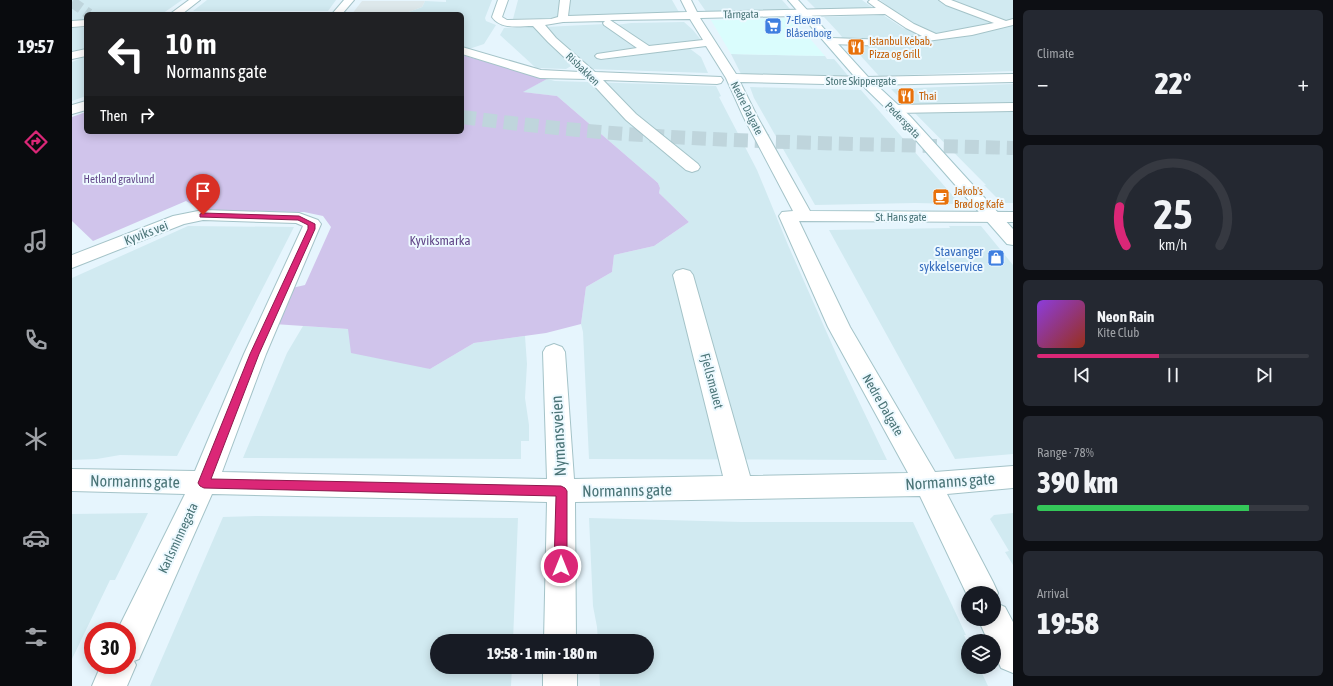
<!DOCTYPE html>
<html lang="en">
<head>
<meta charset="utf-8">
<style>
  :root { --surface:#171b24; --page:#242831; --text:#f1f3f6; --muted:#9ea1a6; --line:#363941; --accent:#db2777 }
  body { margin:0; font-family:"Asap Condensed",sans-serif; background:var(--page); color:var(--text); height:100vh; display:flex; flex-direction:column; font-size:15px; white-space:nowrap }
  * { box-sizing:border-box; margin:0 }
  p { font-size:13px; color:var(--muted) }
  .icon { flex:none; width:22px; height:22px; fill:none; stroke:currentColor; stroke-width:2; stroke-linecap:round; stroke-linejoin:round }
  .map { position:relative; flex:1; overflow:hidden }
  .panel { display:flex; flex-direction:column; gap:10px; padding:10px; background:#0d0f14; width:320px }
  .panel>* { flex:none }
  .hud { position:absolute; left:12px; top:12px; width:380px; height:122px; border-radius:6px; box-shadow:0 2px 10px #0003; background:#202124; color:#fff; overflow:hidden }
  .tools { position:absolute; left:889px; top:586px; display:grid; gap:8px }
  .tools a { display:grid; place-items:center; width:40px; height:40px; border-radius:50%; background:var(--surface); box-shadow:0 2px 10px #0003; font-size:20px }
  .speed { position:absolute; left:12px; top:622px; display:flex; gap:8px; font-size:20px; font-weight:700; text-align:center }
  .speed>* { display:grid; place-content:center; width:52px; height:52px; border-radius:50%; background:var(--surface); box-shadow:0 2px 10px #0003; line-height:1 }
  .speed .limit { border:6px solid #d22; background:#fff; color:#111 }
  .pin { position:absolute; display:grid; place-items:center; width:34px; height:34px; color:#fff; margin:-41px -17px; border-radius:50% 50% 50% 0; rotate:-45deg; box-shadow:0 0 4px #0007 }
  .pin .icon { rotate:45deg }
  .me { position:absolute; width:44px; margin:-22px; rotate:0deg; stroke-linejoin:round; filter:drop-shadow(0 0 3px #0008) }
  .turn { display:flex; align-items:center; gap:14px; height:84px; padding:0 16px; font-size:18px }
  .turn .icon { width:52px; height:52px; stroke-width:2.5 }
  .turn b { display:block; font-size:28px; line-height:34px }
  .then { display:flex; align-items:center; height:38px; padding:0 16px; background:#0003; gap:8px; font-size:15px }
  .big { font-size:30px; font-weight:800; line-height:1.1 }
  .panel .card { flex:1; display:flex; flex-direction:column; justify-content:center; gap:6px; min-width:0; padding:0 14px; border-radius:6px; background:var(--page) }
  .panel .dial { align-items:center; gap:0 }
  .dial svg { height:104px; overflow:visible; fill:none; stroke:var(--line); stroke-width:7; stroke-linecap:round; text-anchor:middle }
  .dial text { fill:var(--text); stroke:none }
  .song { display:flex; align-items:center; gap:12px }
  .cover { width:48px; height:48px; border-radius:6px; background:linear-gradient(135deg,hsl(270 70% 55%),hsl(10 70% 35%)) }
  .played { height:4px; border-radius:2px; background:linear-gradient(90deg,var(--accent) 45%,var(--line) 45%) }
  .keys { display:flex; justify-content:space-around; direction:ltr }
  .heat { display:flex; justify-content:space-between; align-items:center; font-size:22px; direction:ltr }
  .charge { height:6px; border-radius:3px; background:linear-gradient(90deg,#34c759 78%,var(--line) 0) }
  .trip { position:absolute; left:358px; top:634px; width:224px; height:40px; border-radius:20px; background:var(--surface); box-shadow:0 2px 10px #0003; font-weight:800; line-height:40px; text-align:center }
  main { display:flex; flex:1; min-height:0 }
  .dock { display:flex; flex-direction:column; width:72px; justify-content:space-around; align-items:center; background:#090b0e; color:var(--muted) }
  .dock .icon { width:28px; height:28px }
  .dock .current { color:var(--accent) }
  .dock b { font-size:18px; color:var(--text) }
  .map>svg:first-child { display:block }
  .residential { fill:#d1eaf1 }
  .commercial { fill:#dafdfd }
  .industrial { fill:#dde8eb }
  .green { fill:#d0c4eb }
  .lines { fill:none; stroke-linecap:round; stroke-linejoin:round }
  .primary-tunnel-far1 { stroke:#bfd5dc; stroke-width:11; stroke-dasharray:11 5.5; stroke-linecap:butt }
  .primary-tunnel { stroke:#bfd5dc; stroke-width:14; stroke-dasharray:14 7; stroke-linecap:butt }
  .street-casing { stroke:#a4c3c8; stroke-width:2 }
  .secondary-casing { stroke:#a2c5cb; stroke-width:2 }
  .street { fill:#fff; fill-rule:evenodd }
  .secondary { fill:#fff; fill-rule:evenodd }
  .route { fill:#db2777; stroke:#8e194d }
  .labels { text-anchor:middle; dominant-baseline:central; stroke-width:4; stroke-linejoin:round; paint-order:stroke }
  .far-street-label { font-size:11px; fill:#4a7477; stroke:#edf9ff }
  .far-shop-label { font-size:11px; fill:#366cbe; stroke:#edf9ff; text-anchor:start }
  .far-food-label { font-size:11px; fill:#c56008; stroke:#edf9ff; text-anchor:start }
  .far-park-label { font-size:11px; fill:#624789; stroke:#edf9ff }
  .street-label { font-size:13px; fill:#4a7477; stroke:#edf9ff }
  .park-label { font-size:13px; fill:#624789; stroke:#edf9ff }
  .shop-label { font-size:13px; fill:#366cbe; stroke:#edf9ff; text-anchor:end }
  .near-street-label { font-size:16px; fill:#4a7477; stroke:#edf9ff }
</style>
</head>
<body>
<main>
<nav class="dock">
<b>19:57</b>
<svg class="icon current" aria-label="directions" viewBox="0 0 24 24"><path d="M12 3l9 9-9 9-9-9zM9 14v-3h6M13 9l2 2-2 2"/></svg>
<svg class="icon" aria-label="music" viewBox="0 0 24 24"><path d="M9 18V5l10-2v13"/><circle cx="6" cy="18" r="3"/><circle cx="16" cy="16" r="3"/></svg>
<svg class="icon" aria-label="phone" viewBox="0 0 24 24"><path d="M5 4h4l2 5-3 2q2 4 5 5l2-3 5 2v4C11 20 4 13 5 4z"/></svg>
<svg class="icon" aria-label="climate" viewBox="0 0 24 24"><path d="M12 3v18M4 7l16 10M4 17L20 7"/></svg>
<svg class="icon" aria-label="car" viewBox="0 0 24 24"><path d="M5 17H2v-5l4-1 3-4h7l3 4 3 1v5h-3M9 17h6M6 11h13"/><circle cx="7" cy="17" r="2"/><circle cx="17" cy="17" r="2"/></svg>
<svg class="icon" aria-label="filters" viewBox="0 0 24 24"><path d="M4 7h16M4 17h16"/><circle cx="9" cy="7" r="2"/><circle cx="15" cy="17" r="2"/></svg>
</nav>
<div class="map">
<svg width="941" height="686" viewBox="0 0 941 686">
  <rect width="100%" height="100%" fill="#e6f5fd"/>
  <path class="residential" d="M 0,0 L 110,0 L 90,14 L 14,14 L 14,20 L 0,20 Z
    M 135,0 L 264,0 L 256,11 L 121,11 Z
    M 374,0 L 420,0 L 413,18 L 414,21 L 424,25 L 412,44 L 397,49 L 390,47 L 390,14 L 331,14 L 350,7 L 353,1 L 374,2 Z
    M 446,0 L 600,0 L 608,14 L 441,19 Z
    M 626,0 L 710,0 L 719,10 L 635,13 Z
    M 735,0 L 790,0 L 801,8 L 745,10 Z
    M 808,0 L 941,0 L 941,71 L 807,76 L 778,44 L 769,38 L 770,37 L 766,32 L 752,17 L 811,15 L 831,28 L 841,31 L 845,26 L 822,11 Z
    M 612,22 L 621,30 L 629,40 L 575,47 L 544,25 L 559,23 Z
    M 533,24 L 566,48 L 523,54 L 529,60 L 617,48 L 629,57 L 636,73 L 516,69 L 473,27 Z
    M 461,27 L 483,48 L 499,66 L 494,69 L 464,68 L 428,35 L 432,28 Z
    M 0,28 L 14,28 L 14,48 L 0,51 Z
    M 659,54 L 753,56 L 755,59 L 762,59 L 778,78 L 669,74 Z
    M 14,56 L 14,96 L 0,101 L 0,62 Z
    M 475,79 L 483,81 L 644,86 L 649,96 L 647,97 L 685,170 L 716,245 L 766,358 L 815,460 L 517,459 L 511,332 L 509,324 L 514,287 L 540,272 L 542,255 L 582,246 L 617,222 L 587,193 L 588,188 L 586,183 L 485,96 L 450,92 Z
    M 941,84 L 941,203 L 930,203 L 912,185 L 914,185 L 819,89 Z
    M 678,87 L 789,90 L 888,204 L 843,203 L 743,205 L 682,98 Z
    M 116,226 L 222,227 L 105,456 L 48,455 L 25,459 L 0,460 L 0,278 Z
    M 877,226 L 909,226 L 941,265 L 941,454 L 883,459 L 757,230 L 878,228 Z
    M 231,326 L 276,329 L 358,369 L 402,343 L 453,336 L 455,364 L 453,398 L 457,425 L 457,441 L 449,441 L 449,459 L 171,458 L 215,353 Z
    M 76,513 L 43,580 L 38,580 L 0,659 L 0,514 Z
    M 941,513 L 941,565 L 933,552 L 937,551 L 918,519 L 922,515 Z
    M 185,516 L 446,518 L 441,641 L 365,641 L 365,667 L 440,667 L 439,686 L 78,686 L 151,517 Z
    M 517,518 L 670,522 L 841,522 L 894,635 L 892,635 L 896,644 L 896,667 L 907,667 L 916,686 L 528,686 L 527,667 L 575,667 L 575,641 L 526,641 L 525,627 L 521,606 Z"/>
  <path class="commercial" d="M 720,18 L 753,56 L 659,54 L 639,20 Z"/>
  <path class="industrial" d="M 290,1 L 353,1 L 350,7 L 331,14 L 280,14 Z"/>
  <path class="green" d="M 390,55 L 475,79 L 451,92 L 485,96 L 586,183 L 588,188 L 587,193 L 617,222 L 582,246 L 542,255 L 540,272 L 514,287 L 509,324 L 474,333 L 402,343 L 358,369 L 279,353 L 276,329 L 202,324 L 220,288 L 233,285 L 259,227 L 251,216 L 232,212 L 131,211 L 114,201 L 21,241 L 0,221 L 0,117 L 14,112 L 14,132 L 390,132 Z"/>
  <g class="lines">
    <path class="primary-tunnel-far1" d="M 0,2 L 17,14"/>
    <path class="primary-tunnel" d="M 390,117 C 436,123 482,128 528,132 C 665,143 803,144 941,148"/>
    <g class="street-casing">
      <path id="street" d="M 117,0 L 128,0 L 110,14 L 98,14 Z
        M 272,0 L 282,0 L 270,14 L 260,14 Z
        M 426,0 L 436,0 L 430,17 L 435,20 L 479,19 L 486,17 L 488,0 L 498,0 L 496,16 L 615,12 L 609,0 L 619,0 L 625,12 L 804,8 L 796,2 L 798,0 L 805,0 L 842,24 L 864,34 L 922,23 L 874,5 L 867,0 L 879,0 L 934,21 L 941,19 L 941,25 L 900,35 L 817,46 L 759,44 L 753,41 L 759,38 L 817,40 L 850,36 L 834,28 L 813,14 L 628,18 L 664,74 L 793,77 L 941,74 L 941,82 L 793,85 L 668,82 L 686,118 L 738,211 L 941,212 L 941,222 L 727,221 L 778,327 L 863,472 L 941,466 L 941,488 L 875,494 L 921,582 L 926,593 L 922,601 L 922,593 L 896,593 L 896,597 L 848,496 L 503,502 L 504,641 L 472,641 L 475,502 L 140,494 L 67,659 L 62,661 L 64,665 L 55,686 L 20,686 L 29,665 L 55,665 L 55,631 L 45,631 L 113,494 L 0,491 L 0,469 L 123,471 L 172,354 L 231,226 L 224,223 L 131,220 L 112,224 L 0,268 L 0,255 L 101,216 L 131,210 L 227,213 L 246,220 L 249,224 L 194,354 L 150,472 L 475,479 L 471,352 L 474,347 L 482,344 L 490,347 L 493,352 L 502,479 L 651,476 L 601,275 L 604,271 L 611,269 L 618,271 L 621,275 L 678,476 L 836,473 L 756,327 L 707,216 L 710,212 L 721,211 L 672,118 L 654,78 L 634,46 L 529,59 L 525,58 L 523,56 L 525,54 L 565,48 L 532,25 L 531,23 L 533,21 L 491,22 L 473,25 L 484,38 L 523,72 L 649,77 L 651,80 L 649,83 L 645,84 L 531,80 L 564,114 L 626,164 L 628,167 L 626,170 L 620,172 L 614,170 L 554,120 L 516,79 L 468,78 L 390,54 L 390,47 L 469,70 L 508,72 L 476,42 L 461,26 C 447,26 429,30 420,17 ZM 618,19 L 631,40 L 577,46 L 538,20 Z
        M 14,20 L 14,26 L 0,27 L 0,21 Z
        M 14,49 L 14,56 L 0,59 L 0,52 Z
        M 14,101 L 14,110 L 0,114 L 0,105 Z
        M 941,103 L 941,111 L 822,113 L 817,112 L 815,109 L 817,106 L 822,105 Z
        M 922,602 L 933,607 L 941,622 L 941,673 L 929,668 L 922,653 L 922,641 L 916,641 L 906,619 L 922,619 Z
        M 471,667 L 505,667 L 505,686 L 471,686 Z"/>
    </g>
    <g class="secondary-casing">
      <path id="secondary" d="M 716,0 L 726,0 L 797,78 L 838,116 L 941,229 L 941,245 L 935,244 L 828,122 L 789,84 Z"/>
    </g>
    <use href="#street" class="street"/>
    <use href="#secondary" class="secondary"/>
  </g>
  <path class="route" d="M 131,213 L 227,216 L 243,224 L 243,229 L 187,354 L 139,479 L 489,486 L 493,488 L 495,491 L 495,566 L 493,570 L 489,572 L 484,570 L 482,566 L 484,496 L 132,488 L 128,486 L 126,483 L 178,354 L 236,229 L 236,225 L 226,220 L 128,217 L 128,214 Z"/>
  <defs>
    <g id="supermarket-square" transform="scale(0.9)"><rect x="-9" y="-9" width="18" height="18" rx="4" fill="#3f7fe0" stroke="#edf9ff"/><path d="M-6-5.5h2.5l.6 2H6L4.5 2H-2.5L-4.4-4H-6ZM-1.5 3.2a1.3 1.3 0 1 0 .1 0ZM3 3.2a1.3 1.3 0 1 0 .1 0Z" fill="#fff"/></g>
    <g id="restaurant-square" transform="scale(0.9)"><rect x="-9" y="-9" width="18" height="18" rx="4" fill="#e8710a" stroke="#edf9ff"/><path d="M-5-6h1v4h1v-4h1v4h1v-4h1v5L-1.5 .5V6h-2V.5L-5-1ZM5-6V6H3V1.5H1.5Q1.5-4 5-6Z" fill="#fff"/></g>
    <g id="cafe-square" transform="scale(0.9)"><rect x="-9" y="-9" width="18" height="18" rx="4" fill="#e8710a" stroke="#edf9ff"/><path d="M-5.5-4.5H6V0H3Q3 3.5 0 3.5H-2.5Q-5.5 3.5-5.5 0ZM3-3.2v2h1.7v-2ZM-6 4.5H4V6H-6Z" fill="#fff"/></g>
    <g id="shop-square" transform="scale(0.9)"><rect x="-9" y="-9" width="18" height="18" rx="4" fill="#3f7fe0" stroke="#edf9ff"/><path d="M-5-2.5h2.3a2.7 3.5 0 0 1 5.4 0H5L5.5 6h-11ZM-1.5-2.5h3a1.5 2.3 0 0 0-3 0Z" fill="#fff"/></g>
  </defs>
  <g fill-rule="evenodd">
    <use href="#supermarket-square" x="701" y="26"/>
    <use href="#restaurant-square" x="784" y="47"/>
    <use href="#restaurant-square" x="834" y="96"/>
    <use href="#cafe-square" x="869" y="197"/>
    <use href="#shop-square" x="924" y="258"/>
  </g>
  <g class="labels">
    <g class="far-street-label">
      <text transform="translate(669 14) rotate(-1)">Tårngata</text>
      <text transform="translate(511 69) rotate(44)">Risbakken</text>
      <text x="789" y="81">Store Skippergate</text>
      <text transform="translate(675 108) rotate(63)">Nedre Dalgate</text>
      <text transform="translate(831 120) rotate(46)">Pedersgata</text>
      <text x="829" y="217">St. Hans gate</text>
    </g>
    <g class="far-shop-label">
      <text x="714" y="20">7-Eleven<tspan x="714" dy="13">Blåsenborg</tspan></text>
    </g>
    <g class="far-food-label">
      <text x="797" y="41">Istanbul Kebab,<tspan x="797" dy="13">Pizza og Grill</tspan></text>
      <text x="847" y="96">Thai</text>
      <text x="882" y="191">Jakob's<tspan x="882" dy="13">Brød og Kafé</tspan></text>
    </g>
    <g class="far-park-label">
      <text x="47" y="179">Hetland gravlund</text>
    </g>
    <g class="street-label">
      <text transform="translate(74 233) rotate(-21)">Kyviks vei</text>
      <text transform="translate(640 381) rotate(75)">Fjellsmauet</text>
      <text transform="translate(811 405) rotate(60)">Nedre Dalgate</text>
      <text transform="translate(106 538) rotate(-65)">Karlsminnegata</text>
    </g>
    <g class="park-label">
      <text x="368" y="240">Kyviksmarka</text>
    </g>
    <g class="shop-label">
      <text x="911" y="251">Stavanger<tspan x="911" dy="15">sykkelservice</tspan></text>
    </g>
    <g class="near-street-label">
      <text transform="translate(486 436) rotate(-93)">Nymansveien</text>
      <text transform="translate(63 481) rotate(1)">Normanns gate</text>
      <text transform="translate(878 481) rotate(-4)">Normanns gate</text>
      <text transform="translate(555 490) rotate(-1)">Normanns gate</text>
    </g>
  </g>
</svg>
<div class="tools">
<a><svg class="icon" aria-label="sound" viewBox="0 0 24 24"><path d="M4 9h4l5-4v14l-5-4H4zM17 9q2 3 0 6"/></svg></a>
<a><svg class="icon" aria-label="layers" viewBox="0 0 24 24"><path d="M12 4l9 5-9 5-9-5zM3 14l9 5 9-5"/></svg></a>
</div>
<div class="speed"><div class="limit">30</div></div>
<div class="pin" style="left:131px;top:215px;background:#d93025"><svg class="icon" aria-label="arrive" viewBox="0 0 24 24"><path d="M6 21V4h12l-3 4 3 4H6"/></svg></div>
<svg class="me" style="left:489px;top:566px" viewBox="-20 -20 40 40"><circle r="17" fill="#db2777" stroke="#fff" stroke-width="3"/><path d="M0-11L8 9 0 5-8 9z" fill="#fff"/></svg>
<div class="trip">19:58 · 1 min · 180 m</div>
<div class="hud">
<div class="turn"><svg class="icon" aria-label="left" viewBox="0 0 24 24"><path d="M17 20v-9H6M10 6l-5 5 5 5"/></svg><div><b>10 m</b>Normanns gate</div></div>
<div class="then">Then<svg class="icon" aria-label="right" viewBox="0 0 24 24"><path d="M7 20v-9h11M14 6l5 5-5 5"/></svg></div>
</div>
</div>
<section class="panel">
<div class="card"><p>Climate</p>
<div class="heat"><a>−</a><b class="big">22°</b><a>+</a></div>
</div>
<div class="card dial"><svg viewBox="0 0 100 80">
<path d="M14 69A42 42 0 1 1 86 69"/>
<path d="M14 69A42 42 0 0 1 9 39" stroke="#db2777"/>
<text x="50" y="56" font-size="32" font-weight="700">25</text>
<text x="50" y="72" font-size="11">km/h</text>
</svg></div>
<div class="card">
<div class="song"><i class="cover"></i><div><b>Neon Rain</b><p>Kite Club</p></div></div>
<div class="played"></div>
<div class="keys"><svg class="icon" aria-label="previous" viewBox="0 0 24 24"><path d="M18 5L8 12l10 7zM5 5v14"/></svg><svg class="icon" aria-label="pause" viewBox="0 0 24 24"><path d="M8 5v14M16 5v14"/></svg><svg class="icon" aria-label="next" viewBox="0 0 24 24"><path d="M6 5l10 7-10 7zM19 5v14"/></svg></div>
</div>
<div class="card"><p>Range · 78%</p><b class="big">390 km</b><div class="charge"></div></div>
<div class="card"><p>Arrival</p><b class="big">19:58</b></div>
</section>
</main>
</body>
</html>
